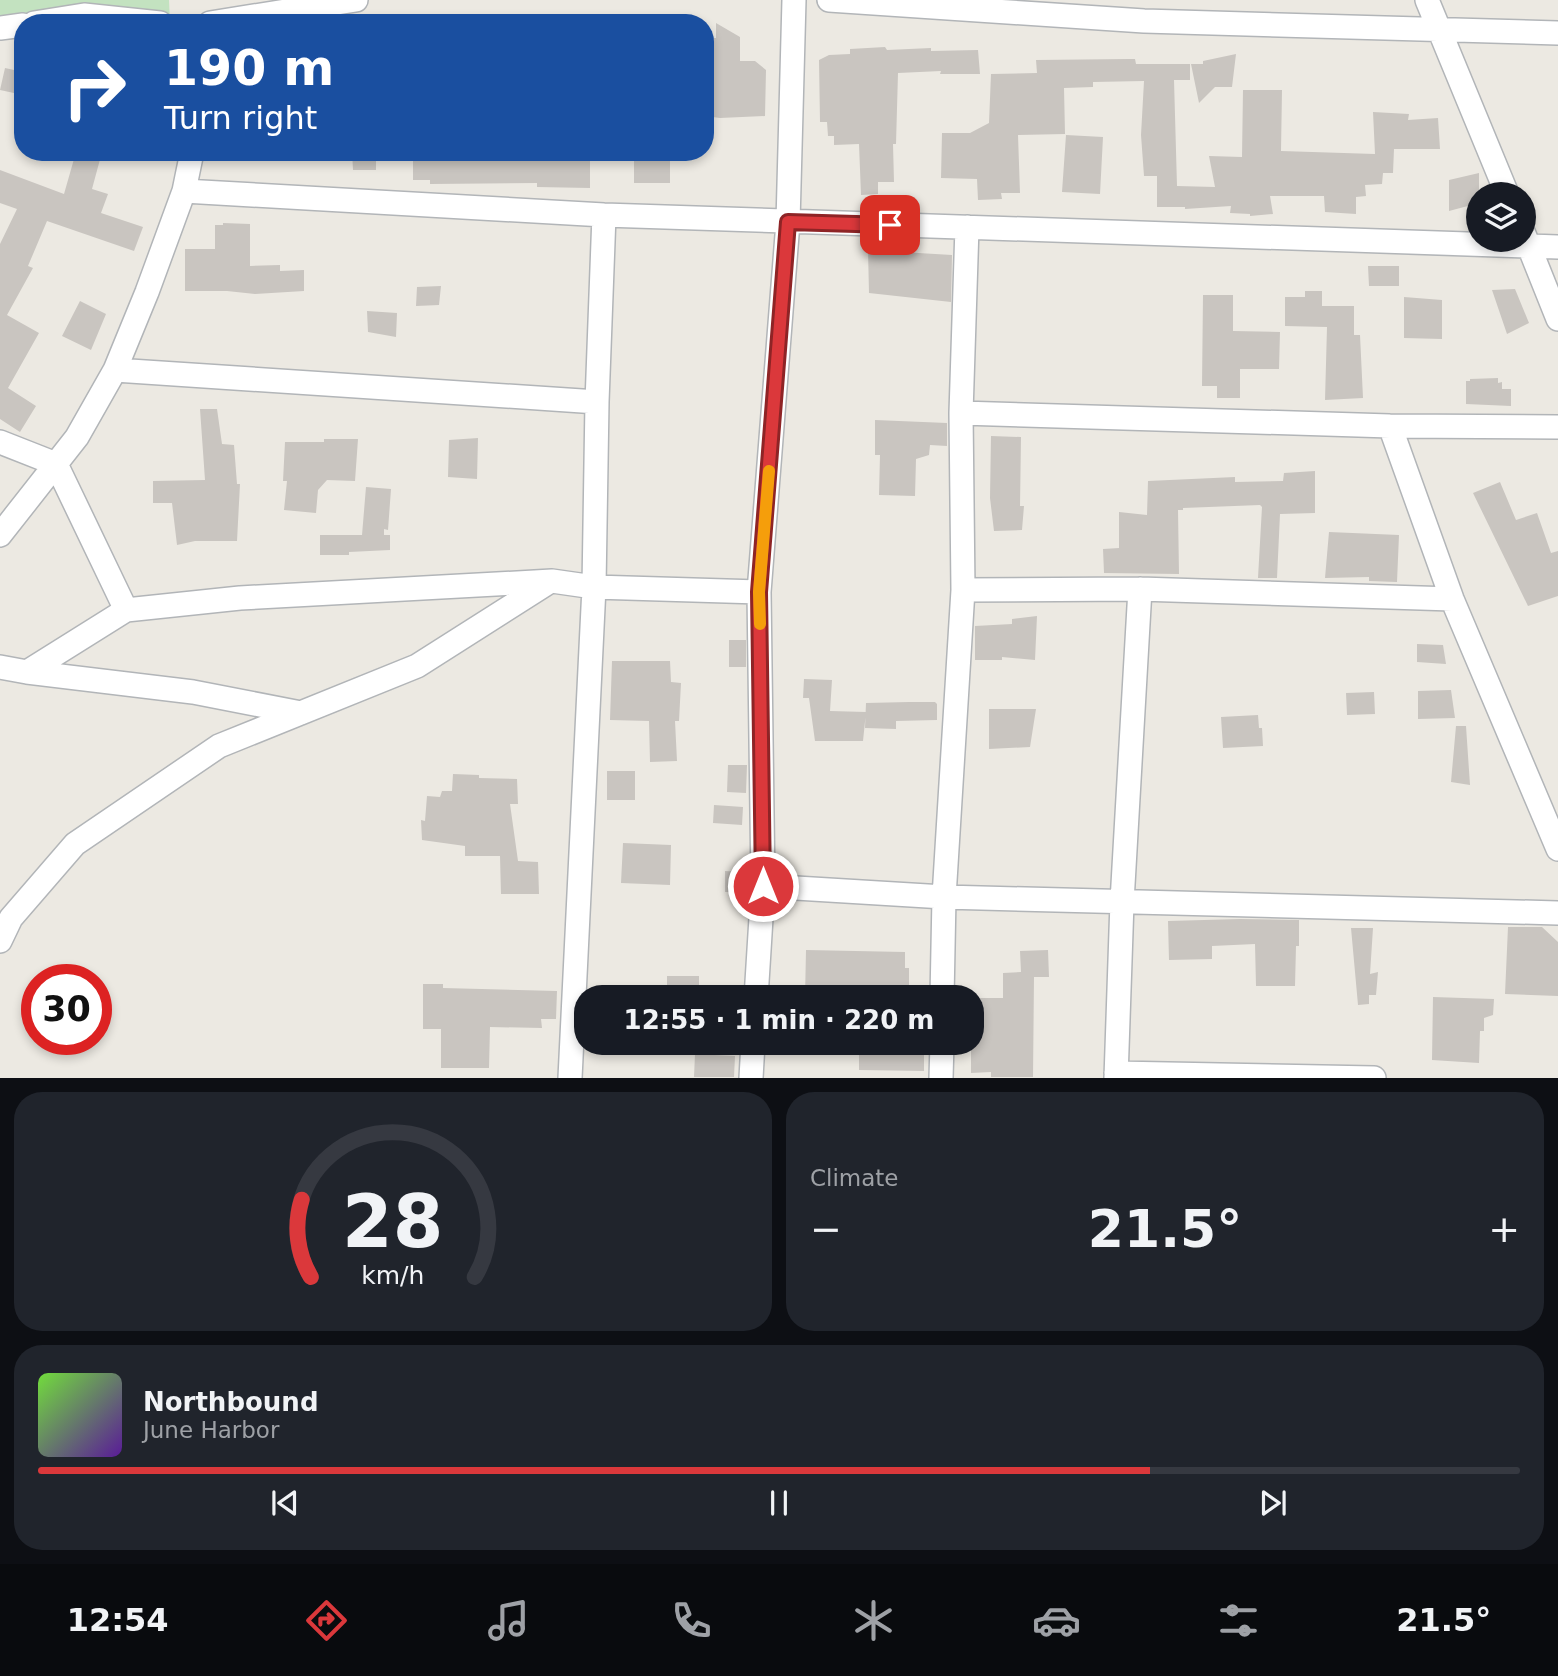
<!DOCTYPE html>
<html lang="en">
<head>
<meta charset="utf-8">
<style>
  :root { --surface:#171b24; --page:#20242c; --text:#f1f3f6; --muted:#9ea1a6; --line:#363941; --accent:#db383b }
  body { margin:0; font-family:"DejaVu Sans",sans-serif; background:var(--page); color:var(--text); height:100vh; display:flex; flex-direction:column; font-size:26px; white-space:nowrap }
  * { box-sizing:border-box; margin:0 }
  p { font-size:23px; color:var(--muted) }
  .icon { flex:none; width:38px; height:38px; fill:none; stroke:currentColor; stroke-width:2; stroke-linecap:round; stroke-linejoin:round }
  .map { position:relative; height:1078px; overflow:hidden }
  .details { display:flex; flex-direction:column; gap:14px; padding:14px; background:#0d0f14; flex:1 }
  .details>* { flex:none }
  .guide { position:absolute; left:14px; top:14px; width:700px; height:147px; border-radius:28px; box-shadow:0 4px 10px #0003; background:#1a4fa0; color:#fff; overflow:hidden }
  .fabs { position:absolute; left:1466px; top:182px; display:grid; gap:14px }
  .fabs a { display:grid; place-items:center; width:70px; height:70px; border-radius:50%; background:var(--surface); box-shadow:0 4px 10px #0003; font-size:35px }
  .speed { position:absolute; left:21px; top:964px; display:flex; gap:14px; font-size:35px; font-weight:700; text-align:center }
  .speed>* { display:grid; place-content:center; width:91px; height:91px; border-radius:50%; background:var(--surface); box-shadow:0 4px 10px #0003; line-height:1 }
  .speed .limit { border:10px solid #d22; background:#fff; color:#111 }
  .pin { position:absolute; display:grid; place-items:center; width:60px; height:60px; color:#fff; margin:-30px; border-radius:14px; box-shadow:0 4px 10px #0006 }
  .me { position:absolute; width:77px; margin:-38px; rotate:0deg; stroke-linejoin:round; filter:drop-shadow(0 0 5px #0008) }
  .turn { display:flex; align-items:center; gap:24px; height:147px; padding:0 35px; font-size:32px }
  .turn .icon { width:91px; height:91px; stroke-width:2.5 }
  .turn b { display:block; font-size:49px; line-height:60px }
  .big { font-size:52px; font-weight:600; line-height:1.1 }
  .details .card { flex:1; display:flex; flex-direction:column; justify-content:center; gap:10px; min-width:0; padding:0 24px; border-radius:28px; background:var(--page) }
  .details .dial { align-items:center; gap:0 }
  .dial svg { height:182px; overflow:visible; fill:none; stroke:var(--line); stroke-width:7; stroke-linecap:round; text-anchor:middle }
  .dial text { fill:var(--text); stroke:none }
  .song { display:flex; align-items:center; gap:21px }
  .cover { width:84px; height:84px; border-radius:10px; background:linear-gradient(135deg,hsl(100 70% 55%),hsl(270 70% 35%)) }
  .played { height:7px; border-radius:4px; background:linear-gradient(90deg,var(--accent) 75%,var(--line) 75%) }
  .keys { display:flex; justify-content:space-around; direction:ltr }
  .heat { display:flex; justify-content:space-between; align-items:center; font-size:38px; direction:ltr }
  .details .tiles { flex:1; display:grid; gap:14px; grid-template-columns:1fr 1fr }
  .card:last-child { grid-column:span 2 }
  .trip { position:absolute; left:574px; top:985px; width:410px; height:70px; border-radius:28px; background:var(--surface); box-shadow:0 4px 10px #0003; font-weight:600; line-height:70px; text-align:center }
  .menu { display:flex; height:112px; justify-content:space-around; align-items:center; background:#090b0e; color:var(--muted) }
  .menu .icon { width:49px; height:49px }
  .menu .selected { color:var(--accent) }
  .menu b { font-size:32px; color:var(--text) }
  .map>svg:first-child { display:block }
  .green { fill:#c3e2c0 }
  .building { fill:#c9c5c0 }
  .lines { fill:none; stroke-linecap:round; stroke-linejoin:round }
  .minor-casing { stroke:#b2b5b8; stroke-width:26 }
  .minor { stroke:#fff; stroke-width:23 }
  .route-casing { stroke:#8e2426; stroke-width:18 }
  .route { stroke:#db383b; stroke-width:12 }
  .slow { stroke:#f59e0b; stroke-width:12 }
</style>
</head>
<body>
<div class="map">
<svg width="1558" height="1078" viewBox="0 0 1558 1078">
  <rect width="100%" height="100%" fill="#ece9e2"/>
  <path class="green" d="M 0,0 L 169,0 L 170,23 L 23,23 L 0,31 Z"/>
  <path class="building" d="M 716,23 L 740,37 L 740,61 L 755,61 L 766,70 L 765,116 L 720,118 L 705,116 L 705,38 L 716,38 Z
    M 885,47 L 887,50 L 931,48 L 931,51 L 978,50 L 980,74 L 940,74 L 941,71 L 898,73 L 896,144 L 893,144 L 894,182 L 878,182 L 878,194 L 861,195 L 859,144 L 834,145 L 834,136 L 828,136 L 827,122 L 820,122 L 819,60 L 829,55 L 850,54 L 850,49 Z
    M 1236,54 L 1232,87 L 1215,87 L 1199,103 L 1191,64 L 1203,64 L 1203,61 Z
    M 1128,59 L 1135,59 L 1136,64 L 1190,64 L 1190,80 L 1174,80 L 1177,186 L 1215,187 L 1209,156 L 1242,157 L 1243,90 L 1282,90 L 1281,151 L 1375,154 L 1373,112 L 1409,114 L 1408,120 L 1438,118 L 1440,149 L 1394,149 L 1393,173 L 1383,173 L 1382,184 L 1365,185 L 1366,196 L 1356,197 L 1356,214 L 1325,212 L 1324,196 L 1270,196 L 1273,214 L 1250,216 L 1250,214 L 1230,213 L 1231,206 L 1185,209 L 1185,207 L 1157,207 L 1157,176 L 1144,176 L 1141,135 L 1144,81 L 1093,82 L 1093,87 L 1064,88 L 1065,134 L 1018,135 L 1020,193 L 1001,193 L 1002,199 L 978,200 L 977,179 L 941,178 L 942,133 L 970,133 L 989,123 L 991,74 L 1037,73 L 1036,60 Z
    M 5,68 L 23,72 L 23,95 L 0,90 Z
    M 1066,135 L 1103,137 L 1100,194 L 1062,192 Z
    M 76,152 L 102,152 L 92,189 L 108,194 L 101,213 L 143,227 L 134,251 L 47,221 L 28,266 L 33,268 L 7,315 L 39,333 L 8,388 L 36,406 L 20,432 L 0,419 L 0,244 L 17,209 L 0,203 L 0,170 L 64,194 Z
    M 352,152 L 376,152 L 376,170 L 353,170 Z
    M 413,152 L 590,152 L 590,188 L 537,187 L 537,183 L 430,184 L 430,180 L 413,180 Z
    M 634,152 L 670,152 L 670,183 L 634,183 Z
    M 1479,173 L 1479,203 L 1449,211 L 1449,180 Z
    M 223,223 L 250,224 L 250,266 L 280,265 L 280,271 L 304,270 L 304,291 L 255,294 L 227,291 L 185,291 L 185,249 L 215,249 L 215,225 L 223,225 Z
    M 868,250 L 952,255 L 951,302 L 869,293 Z
    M 1368,266 L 1399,266 L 1399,286 L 1369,286 Z
    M 441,286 L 439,305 L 416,306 L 417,287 Z
    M 1515,289 L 1529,323 L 1507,334 L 1492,290 Z
    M 1305,291 L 1322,291 L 1322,306 L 1354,306 L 1354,335 L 1360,335 L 1363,398 L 1325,400 L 1327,327 L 1285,326 L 1285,297 L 1305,297 Z
    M 1203,295 L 1233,295 L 1233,331 L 1280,332 L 1279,369 L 1240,369 L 1240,398 L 1217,398 L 1217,386 L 1202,386 Z
    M 1404,297 L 1442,300 L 1442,339 L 1404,338 Z
    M 80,301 L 106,314 L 91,350 L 62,336 Z
    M 367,311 L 397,313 L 396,337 L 368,332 Z
    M 1498,378 L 1498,383 L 1502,382 L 1502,389 L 1511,389 L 1511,406 L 1466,404 L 1466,381 L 1470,381 L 1470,379 Z
    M 200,409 L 217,409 L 222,444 L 234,445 L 237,484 L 240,484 L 237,541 L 195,541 L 177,545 L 172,503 L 153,503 L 153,481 L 205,480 Z
    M 875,420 L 947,423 L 947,446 L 930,445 L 929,455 L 916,459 L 915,496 L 879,495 L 880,455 L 875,455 Z
    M 991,436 L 1021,437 L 1020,506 L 1024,506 L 1022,530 L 994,531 L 990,498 Z
    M 478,438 L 477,479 L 448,477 L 449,440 Z
    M 324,439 L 358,439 L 355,481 L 327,480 L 318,490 L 316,513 L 284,510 L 287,481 L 283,481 L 285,442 L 324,442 Z
    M 1315,471 L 1315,513 L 1280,514 L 1277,578 L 1258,578 L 1262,507 L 1260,505 L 1183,508 L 1183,510 L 1178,510 L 1179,574 L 1104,573 L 1103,549 L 1119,548 L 1119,512 L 1147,515 L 1148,481 L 1235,477 L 1235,482 L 1283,481 L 1284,473 Z
    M 1500,482 L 1516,520 L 1537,513 L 1551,553 L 1558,551 L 1558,596 L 1528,606 L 1473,493 Z
    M 366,487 L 391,489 L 388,530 L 384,529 L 384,535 L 390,535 L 390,550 L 349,552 L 349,555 L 320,555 L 320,535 L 362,535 Z
    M 1329,532 L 1399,535 L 1397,582 L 1369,581 L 1369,577 L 1325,578 Z
    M 1037,616 L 1035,660 L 1002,657 L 1002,660 L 975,660 L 975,626 L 1012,624 L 1012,619 Z
    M 729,640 L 746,640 L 746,667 L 729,667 Z
    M 1417,644 L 1443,645 L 1446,664 L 1417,662 Z
    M 612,661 L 670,661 L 671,682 L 681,683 L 679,721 L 675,721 L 677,761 L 650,762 L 649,721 L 610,720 Z
    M 804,679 L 832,680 L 830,711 L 866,712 L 863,741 L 815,741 L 809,698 L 803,698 Z
    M 1451,690 L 1455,718 L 1418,719 L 1418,691 Z
    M 1374,692 L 1375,714 L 1347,715 L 1346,693 Z
    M 909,702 L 935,702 L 937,704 L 937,720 L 896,721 L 896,729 L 865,728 L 866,703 Z
    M 989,709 L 1036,709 L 1030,747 L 989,749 Z
    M 1258,715 L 1259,728 L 1262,728 L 1263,746 L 1223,748 L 1221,717 Z
    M 1456,726 L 1466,726 L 1470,785 L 1451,782 Z
    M 728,765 L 747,765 L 746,793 L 727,792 Z
    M 607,771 L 635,771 L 635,800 L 607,800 Z
    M 453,774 L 479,775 L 479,778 L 517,779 L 518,804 L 510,804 L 518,861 L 538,862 L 539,894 L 501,894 L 500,856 L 465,856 L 465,846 L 422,840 L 421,820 L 425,821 L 427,796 L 440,797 L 442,791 L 452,791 Z
    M 714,805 L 743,807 L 742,825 L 713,823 Z
    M 623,843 L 671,845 L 670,885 L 621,883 Z
    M 725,871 L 743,872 L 743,892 L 725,892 Z
    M 1240,919 L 1299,920 L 1299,946 L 1296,946 L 1295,986 L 1256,986 L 1255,944 L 1212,946 L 1212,959 L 1169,960 L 1168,921 Z
    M 1508,927 L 1542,927 L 1558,942 L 1558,996 L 1505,994 Z
    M 1351,928 L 1373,928 L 1370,974 L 1378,972 L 1376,995 L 1369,995 L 1369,1004 L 1358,1005 Z
    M 806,950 L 905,952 L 905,968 L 909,968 L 909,985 L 857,985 L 857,998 L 805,998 Z
    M 1048,950 L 1049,977 L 1034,977 L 1033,1077 L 991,1077 L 991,1072 L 971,1073 L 971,998 L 1003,998 L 1003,973 L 1021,972 L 1020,951 Z
    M 667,976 L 699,976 L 699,998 L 667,998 Z
    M 423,984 L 443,984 L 443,988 L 557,991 L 556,1019 L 541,1019 L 542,1028 L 490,1027 L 489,1068 L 441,1068 L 441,1029 L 423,1029 Z
    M 1433,997 L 1494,999 L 1493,1015 L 1484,1018 L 1484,1031 L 1480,1031 L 1479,1063 L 1432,1060 Z
    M 859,1043 L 924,1043 L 924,1071 L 859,1070 Z
    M 695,1054 L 735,1056 L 734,1077 L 694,1077 Z"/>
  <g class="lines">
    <g class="minor-casing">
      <path id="minor" d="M 829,0 L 1144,21 L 1558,33
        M 1427,0 L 1507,194
        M 34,23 L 84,15 L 160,23
        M 210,23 L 356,0
        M 0,28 L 23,25
        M 184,191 L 604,215 L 1558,247
        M 1524,234 L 1558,319
        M 115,370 L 597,402
        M 961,413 L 1390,426 L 1558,427
        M 1390,426 L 1452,599 L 1558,849
        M 0,442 L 56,464 L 126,610
        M 0,535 L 77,437 L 115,370 L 147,292 L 184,191 L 192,152
        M 963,590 L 1140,589 L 1452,599
        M 0,667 L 27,672 L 126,610 L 240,598 L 552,581 L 594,587 L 759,592
        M 27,672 L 193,692 L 301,713
        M 763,886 L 944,897 L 1558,913
        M 0,941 L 11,918 L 75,844 L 219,746 L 417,666 L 549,582
        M 756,998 L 763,886 L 759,592 L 788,222 L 794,0
        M 942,998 L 944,897 L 963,590 L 961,413 L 967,227
        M 1116,1073 L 1374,1078
        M 570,1078 L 594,587 L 597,402 L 604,215
        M 751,1078 L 753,1043
        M 941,1078 L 942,1043
        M 1116,1078 L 1122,902 L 1140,589"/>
    </g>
    <use href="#minor" class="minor"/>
  </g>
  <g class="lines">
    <g class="route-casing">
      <path id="route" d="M 763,886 L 759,592 L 788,222 L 890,225"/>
    </g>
    <use href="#route" class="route"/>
    <path class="slow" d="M 760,624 L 759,592 L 769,471"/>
  </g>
</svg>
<div class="fabs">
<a><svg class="icon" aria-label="layers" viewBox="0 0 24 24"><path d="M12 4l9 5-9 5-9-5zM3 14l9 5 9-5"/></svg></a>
</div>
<div class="speed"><div class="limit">30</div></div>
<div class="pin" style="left:890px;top:225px;background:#d93025"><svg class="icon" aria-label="arrive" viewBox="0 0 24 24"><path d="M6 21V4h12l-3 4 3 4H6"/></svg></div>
<svg class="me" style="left:763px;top:886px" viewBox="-20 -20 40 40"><circle r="17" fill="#db383b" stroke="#fff" stroke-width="3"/><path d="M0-11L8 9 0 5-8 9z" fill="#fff"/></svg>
<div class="trip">12:55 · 1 min · 220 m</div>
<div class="guide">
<div class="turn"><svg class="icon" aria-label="right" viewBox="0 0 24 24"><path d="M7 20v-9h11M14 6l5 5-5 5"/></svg><div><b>190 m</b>Turn right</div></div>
</div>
</div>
<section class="details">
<div class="tiles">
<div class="card dial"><svg viewBox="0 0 100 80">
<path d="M14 69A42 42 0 1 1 86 69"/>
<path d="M14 69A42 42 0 0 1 10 35" stroke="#db383b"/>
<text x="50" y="56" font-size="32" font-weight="700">28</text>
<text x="50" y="72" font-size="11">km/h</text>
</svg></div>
<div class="card"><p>Climate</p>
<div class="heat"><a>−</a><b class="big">21.5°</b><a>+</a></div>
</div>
<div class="card">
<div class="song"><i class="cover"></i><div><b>Northbound</b><p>June Harbor</p></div></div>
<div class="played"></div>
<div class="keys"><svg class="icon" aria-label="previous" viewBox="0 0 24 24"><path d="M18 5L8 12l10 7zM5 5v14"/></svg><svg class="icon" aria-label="pause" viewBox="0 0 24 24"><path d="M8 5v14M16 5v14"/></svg><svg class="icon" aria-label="next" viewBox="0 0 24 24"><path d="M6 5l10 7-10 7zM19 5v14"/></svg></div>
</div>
</div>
</section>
<nav class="menu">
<b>12:54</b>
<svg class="icon selected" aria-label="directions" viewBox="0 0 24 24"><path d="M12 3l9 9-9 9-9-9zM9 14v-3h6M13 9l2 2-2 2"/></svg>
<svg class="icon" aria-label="music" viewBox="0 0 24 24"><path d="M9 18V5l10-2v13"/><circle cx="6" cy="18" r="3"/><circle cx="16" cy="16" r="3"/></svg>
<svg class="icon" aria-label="phone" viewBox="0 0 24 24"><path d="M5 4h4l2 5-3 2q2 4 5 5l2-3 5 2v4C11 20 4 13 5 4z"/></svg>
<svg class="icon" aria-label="climate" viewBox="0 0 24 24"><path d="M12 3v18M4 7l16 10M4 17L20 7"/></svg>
<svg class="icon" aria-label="car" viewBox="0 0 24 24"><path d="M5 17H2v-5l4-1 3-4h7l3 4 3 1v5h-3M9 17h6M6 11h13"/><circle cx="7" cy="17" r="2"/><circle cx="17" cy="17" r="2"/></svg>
<svg class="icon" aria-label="filters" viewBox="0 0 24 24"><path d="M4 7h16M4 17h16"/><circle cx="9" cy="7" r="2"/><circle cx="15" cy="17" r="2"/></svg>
<b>21.5°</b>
</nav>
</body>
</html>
